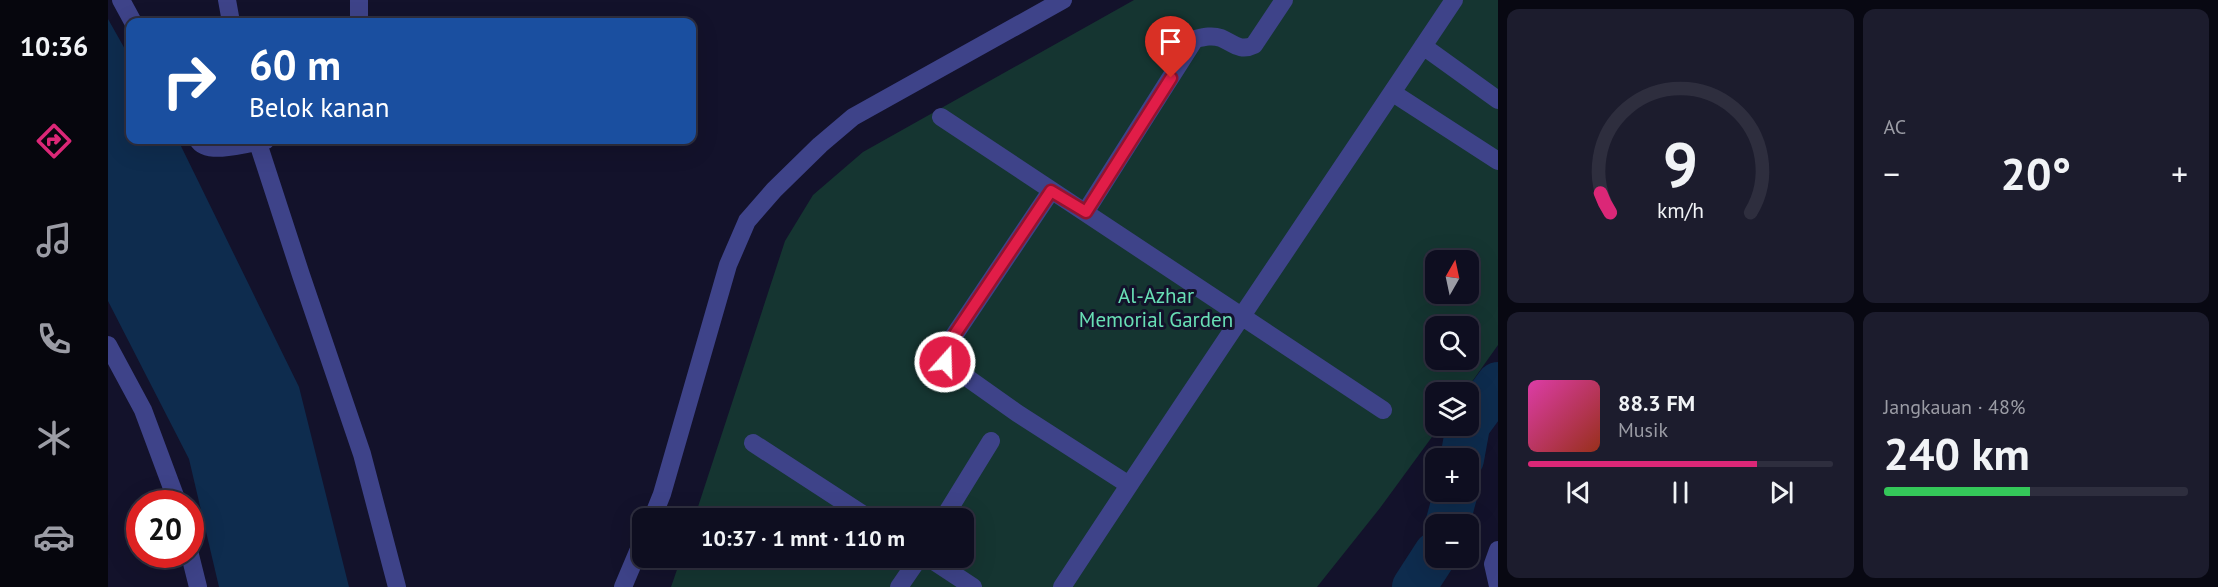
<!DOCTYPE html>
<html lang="id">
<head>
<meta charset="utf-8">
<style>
  :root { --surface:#0e0e20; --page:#1c1c2d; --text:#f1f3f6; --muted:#9b9ca5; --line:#2e2e3e; --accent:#db2777 }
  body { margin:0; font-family:"PT Sans",sans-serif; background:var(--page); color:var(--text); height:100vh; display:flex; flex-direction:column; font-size:22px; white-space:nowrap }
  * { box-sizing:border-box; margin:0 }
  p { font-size:20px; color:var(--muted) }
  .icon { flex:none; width:33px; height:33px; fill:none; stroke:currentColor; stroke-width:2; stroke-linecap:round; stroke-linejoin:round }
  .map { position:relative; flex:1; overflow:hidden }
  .panel { display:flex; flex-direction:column; gap:9px; padding:9px; background:#080812; width:720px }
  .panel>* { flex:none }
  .top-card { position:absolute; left:18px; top:18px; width:570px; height:126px; border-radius:12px; box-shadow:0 6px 24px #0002,0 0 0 2px var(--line); background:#1a4fa0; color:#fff; overflow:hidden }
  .needle { width:39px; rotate:9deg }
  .controls { position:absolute; left:1317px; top:250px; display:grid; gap:12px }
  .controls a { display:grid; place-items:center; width:54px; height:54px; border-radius:12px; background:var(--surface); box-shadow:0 6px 24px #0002,0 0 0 2px var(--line); font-size:30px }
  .speed { position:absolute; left:18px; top:490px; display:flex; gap:12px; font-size:30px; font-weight:700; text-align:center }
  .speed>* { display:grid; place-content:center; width:78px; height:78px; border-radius:50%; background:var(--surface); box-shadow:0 6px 24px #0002,0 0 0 2px var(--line); line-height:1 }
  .speed .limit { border:9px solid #d22; background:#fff; color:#111 }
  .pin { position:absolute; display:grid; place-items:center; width:51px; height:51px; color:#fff; margin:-62px -26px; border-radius:50% 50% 50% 0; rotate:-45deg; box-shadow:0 0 6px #0007 }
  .pin .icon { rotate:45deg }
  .me { position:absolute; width:66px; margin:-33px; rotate:20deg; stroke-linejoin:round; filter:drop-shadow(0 0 4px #0008) }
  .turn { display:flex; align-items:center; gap:21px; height:126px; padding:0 24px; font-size:27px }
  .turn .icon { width:78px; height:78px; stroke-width:2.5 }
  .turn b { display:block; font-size:42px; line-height:51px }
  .big { font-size:45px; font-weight:700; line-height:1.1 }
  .panel .tile { flex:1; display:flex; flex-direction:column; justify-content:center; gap:9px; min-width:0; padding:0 21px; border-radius:12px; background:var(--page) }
  .panel .dial { align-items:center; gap:0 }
  .dial svg { height:156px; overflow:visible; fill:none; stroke:var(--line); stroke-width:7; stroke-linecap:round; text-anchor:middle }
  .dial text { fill:var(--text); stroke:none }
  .song { display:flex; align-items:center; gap:18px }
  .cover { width:72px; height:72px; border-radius:9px; background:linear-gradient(135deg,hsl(320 70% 55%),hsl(10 70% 35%)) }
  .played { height:6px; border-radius:3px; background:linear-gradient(90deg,var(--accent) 75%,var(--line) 75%) }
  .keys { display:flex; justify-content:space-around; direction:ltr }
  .heat { display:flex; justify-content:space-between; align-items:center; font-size:33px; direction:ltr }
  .charge { height:9px; border-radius:4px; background:linear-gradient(90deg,#34c759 48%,var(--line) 0) }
  .panel .tiles { flex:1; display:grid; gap:9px; grid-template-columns:repeat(2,1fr) }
  .trip { position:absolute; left:524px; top:508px; width:342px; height:60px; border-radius:12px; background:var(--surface); box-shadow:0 6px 24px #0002,0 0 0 2px var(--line); font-weight:700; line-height:60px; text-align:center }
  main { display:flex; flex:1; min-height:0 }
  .menu { display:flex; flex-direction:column; width:108px; justify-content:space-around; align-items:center; background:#06060d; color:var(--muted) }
  .menu .icon { width:42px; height:42px }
  .menu .selected { color:var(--accent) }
  .menu b { font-size:27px; color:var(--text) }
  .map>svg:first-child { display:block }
  .green { fill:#153531; fill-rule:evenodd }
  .water { fill:#0e2c4e }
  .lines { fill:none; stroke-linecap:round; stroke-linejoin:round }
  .river { stroke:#0e2c4e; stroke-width:44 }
  .minor { stroke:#3e4389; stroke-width:18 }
  .route-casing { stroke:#92132f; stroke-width:15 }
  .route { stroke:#e11d48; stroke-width:10 }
  .labels { text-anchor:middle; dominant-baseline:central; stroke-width:6; stroke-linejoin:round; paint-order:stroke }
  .park-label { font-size:21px; fill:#68dfb5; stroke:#13122b }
</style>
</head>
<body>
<main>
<nav class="menu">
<b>10:36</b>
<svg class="icon selected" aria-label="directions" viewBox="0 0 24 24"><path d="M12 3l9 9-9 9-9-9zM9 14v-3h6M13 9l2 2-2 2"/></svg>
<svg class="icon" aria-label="music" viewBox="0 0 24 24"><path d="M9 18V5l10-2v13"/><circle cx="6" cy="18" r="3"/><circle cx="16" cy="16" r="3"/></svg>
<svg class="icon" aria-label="phone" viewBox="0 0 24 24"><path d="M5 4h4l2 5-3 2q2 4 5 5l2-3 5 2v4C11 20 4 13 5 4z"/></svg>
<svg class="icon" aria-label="climate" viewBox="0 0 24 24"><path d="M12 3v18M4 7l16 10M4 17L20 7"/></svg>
<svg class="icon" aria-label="car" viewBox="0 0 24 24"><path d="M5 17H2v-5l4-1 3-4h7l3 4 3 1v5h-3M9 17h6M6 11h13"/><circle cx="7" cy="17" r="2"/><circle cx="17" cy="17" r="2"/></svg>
</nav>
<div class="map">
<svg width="1390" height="587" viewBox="0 0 1390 587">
  <rect width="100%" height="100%" fill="#13122b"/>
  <path class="green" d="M 1026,0 L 1390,0 L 1390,345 L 1356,393 L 1328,393 L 1328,426 L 1332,426 L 1272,508 L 1209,587 L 563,587 L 573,558 L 855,558 L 855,519 L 586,519 L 677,241 L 705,195 L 755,152 ZM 1328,261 L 1360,261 L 1360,294 L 1328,294 ZM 1328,327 L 1360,327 L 1360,360 L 1328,360 Z"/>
  <path class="water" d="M 0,19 L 22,58 L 22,140 L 70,140 L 191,387 L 241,587 L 111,587 L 81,459 L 0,301 Z"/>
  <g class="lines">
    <path class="river" d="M 1360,425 L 1390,384
      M 1354,459 L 1360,426
      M 1339,525 L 1348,492
      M 1306,587 L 1328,553"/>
    <path class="minor" d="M 13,0 L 25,22
      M 119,0 L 123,22
      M 251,0 L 251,22
      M 1315,46 L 1390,100
      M 1285,93 L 1390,161
      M 833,117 L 1275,410
      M 90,140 C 99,156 141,143 158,140
      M 149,140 L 193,275 L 254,454 L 289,587
      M 943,191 L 839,346 L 836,354 L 837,362 L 909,413 L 1021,485
      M 978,211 L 1087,39 C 1096,37 1104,35 1113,38 C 1125,43 1132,52 1146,45 L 1176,0
      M 0,345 L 35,410 L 70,504
      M 645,443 L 762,519
      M 544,519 L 554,494 L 620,265 L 639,221 L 666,190 L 712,145 L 745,117 L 955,0
      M 835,519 L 883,441
      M 1390,550 L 1385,564 L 1390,586
      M 82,555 L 90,587
      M 821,558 L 865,587
      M 515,587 L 534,542
      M 791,587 L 811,558
      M 954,587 C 1083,390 1215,196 1346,0"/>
  </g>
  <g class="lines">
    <g class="route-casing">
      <path id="route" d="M 837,362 L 836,354 L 839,346 L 943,191 L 978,212 L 1063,78"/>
    </g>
    <use href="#route" class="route"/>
  </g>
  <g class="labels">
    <g class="park-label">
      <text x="1048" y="295">Al-Azhar<tspan x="1048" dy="24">Memorial Garden</tspan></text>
    </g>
  </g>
</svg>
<div class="controls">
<a><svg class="needle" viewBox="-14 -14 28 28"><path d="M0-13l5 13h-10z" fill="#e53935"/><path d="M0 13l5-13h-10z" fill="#9b9ca5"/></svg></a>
<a><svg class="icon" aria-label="search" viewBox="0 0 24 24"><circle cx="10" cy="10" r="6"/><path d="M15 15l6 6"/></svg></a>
<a><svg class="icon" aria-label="layers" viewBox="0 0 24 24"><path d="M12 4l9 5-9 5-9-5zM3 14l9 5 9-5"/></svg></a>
<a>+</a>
<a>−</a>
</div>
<div class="speed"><div class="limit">20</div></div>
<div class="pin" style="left:1063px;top:78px;background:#d93025"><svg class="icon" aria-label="arrive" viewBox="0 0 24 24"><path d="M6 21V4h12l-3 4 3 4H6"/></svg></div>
<svg class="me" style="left:837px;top:362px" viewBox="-20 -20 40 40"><circle r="17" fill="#e11d48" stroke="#fff" stroke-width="3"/><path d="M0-11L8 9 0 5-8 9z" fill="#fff"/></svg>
<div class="trip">10:37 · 1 mnt · 110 m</div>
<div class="top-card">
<div class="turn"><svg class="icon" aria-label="right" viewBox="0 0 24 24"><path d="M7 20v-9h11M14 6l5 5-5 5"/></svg><div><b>60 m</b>Belok kanan</div></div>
</div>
</div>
<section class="panel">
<div class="tiles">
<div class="tile dial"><svg viewBox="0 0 100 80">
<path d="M14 69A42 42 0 1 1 86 69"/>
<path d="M14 69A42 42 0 0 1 9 59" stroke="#db2777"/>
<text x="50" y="56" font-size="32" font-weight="700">9</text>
<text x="50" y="72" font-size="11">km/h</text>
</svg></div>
<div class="tile"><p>AC</p>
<div class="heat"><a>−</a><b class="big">20°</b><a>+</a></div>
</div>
<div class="tile">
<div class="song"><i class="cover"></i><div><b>88.3 FM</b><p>Musik</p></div></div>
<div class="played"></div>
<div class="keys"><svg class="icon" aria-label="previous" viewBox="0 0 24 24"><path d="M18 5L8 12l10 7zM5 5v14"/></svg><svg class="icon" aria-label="pause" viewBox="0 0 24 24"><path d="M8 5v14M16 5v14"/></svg><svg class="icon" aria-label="next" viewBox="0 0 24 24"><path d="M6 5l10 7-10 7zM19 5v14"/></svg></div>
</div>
<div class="tile"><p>Jangkauan · 48%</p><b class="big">240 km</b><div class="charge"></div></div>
</div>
</section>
</main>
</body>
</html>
